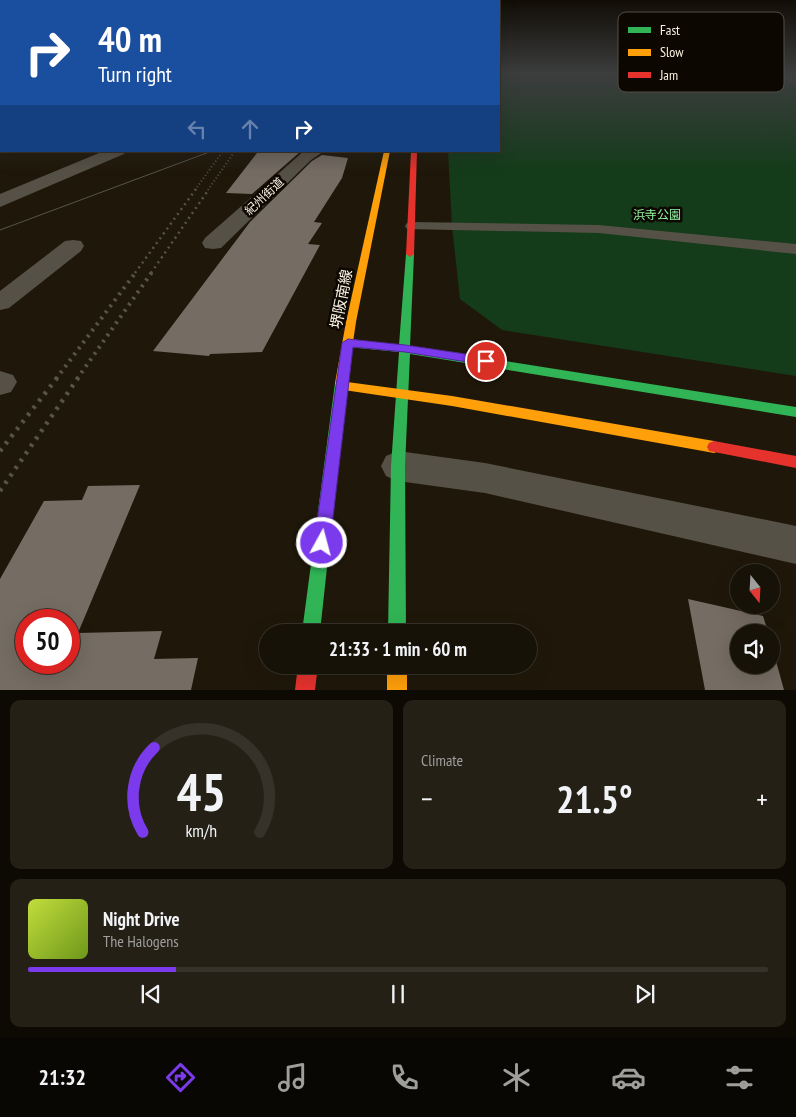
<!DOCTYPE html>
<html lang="en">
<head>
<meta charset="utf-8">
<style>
  :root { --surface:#171208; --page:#242016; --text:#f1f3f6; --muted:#9e9e9c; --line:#363229; --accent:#7c3aed }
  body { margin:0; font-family:"PT Sans Narrow","Noto Sans JP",sans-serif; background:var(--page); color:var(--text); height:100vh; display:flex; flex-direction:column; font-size:19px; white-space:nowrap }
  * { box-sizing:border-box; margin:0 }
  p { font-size:16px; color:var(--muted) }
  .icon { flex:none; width:28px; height:28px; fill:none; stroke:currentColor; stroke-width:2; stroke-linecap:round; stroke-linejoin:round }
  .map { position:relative; height:690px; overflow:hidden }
  .side { display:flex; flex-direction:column; gap:10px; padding:10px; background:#0d0a04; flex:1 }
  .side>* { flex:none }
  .guide { position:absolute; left:0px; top:0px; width:500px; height:152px; box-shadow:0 5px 20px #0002,0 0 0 1px var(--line); background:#1a4fa0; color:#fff; overflow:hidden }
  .needle { width:32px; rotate:162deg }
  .controls { position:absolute; left:730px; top:564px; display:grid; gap:10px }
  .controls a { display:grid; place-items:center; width:50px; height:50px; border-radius:50%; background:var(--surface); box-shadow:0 5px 20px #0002,0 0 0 1px var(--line); font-size:25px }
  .speed { position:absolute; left:15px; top:609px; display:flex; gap:10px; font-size:25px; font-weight:700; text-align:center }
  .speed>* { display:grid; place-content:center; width:65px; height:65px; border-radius:50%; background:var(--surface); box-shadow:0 5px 20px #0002,0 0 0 1px var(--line); line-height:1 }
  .speed .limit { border:8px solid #d22; background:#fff; color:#111 }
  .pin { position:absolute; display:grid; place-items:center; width:42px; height:42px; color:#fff; margin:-21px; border:2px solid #fff; border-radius:50%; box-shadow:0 1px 5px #0007 }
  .me { position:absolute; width:55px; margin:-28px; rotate:7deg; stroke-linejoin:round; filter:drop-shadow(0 0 4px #0008) }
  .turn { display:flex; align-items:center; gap:18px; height:105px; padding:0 15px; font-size:22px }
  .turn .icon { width:65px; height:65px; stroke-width:2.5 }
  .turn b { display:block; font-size:35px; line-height:42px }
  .lanes { display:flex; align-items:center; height:48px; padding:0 15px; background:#0003; justify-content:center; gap:25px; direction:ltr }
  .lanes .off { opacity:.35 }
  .big { font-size:38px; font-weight:700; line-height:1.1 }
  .side .widget { flex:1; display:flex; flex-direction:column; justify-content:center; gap:8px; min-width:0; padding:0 18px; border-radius:10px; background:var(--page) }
  .side .dial { align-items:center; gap:0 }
  .dial svg { height:130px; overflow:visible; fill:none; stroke:var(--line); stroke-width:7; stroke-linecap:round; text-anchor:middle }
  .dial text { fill:var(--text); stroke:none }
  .song { display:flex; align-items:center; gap:15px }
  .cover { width:60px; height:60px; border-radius:8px; background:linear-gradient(135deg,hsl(70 70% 55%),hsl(80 70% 35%)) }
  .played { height:5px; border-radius:2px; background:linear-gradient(90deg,var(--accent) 20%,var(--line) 20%) }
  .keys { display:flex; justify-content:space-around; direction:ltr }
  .heat { display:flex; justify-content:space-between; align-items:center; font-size:28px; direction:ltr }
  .side .tiles { flex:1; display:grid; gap:10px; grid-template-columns:1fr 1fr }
  .widget:last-child { grid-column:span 2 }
  .trip { position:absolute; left:259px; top:624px; width:278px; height:50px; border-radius:25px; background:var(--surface); box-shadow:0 5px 20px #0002,0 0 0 1px var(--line); font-weight:700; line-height:50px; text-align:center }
  .dock { display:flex; height:80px; justify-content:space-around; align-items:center; background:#090703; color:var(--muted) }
  .dock .icon { width:35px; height:35px }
  .dock .on { color:var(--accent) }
  .dock b { font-size:22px; color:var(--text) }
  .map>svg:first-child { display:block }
  .green { fill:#143b1a }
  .building { fill:#756c63; fill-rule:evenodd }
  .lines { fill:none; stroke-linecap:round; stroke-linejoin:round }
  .lane { fill:#565146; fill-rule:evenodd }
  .street { fill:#565146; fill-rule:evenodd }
  .fast { fill:#30b455; fill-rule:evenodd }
  .slow { fill:#ff9f0a; fill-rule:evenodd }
  .jam { fill:#e5322d; fill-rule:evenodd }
  .tram { stroke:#57534a; stroke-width:1 }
  .rail-far3 { stroke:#57534a; stroke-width:2; stroke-dasharray:1 2.5; stroke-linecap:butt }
  .rail-far2 { stroke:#57534a; stroke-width:2.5; stroke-dasharray:2 4; stroke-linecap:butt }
  .rail-far1 { stroke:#57534a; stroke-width:4; stroke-dasharray:2.5 5; stroke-linecap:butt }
  .rail { stroke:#57534a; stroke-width:4.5; stroke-dasharray:3 6; stroke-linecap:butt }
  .route { fill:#7c3aed; stroke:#51269a }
  .labels { text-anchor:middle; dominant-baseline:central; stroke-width:5; stroke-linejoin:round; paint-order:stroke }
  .far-street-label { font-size:12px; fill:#faf2e3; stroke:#0c0701 }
  .far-park-label { font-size:12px; fill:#92f6a2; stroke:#0c0701 }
  .street-label { font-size:15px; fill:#faf2e3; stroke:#0c0701 }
  .key { fill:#0c0701; stroke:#534e45; stroke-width:1 }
  .key-label { font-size:14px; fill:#faf2e3 }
</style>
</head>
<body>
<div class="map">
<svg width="796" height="690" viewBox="0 0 796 690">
  <rect width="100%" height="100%" fill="#1f180a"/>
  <path class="green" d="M 499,74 L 796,74 L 796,376 L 502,330 L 460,299 L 452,226 L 448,151 L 499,151 Z"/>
  <path class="building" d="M 268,151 L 301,151 L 252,194 L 226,193 L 257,153 Z
    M 322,155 L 348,158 L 342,178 L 314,222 L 322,223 L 308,244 L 320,245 L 262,352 L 210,354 L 209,356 L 153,351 L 250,222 L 312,161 Z
    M 140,485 L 78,633 L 162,631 L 154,659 L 198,658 L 191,690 L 0,690 L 0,579 L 44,501 L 82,500 L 88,486 ZM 26,620 L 69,620 L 69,662 L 26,662 Z
    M 688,599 L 763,616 L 768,632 L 739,632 L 739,665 L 771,665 L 771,643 L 784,690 L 705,690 Z"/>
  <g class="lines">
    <path class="lane" d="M 776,74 L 787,74 L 796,80 L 796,86 Z
      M 412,222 L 599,225 L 796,244 L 796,254 L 599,233 L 407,229 L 405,226 L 407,223 Z"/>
    <path class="street" d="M 0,86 L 1,86 L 1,94 L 0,94 Z
      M 0,125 L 1,125 L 1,133 L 0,133 Z
      M 104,151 L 126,151 L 124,154 L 0,207 L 0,194 Z
      M 304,151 L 324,151 L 311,160 L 221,248 L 213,249 L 205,248 L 202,243 L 205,238 Z
      M 73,240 L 81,241 L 84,246 L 81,251 L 9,308 L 0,310 L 0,291 L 65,241 Z
      M 0,371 L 13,375 L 17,382 L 11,392 L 0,395 Z
      M 398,451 L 485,463 L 796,526 L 796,564 L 485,493 L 398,481 L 386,476 L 381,466 L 386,456 Z"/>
    <path class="fast" d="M 410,251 L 414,254 L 410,346 L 796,407 L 796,417 L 410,354 L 405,466 L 406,632 L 388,632 L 391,466 L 399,352 L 348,347 L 342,343 L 348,339 L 399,345 L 406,254 Z
      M 341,379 L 345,380 L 347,383 L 320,632 L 302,632 L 335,383 L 337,380 Z"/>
    <path class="slow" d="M 384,151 L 390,151 L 356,322 L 347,382 L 452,396 L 714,441 L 719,443 L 721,447 L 719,451 L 714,453 L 452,406 L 337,389 L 335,383 L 346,322 Z
      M 387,665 L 407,665 L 407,690 L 387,690 Z"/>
    <path class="jam" d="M 411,151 L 417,151 L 414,254 L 410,257 L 406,254 Z
      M 714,441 L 796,456 L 796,468 L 709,451 L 707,447 L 709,443 Z
      M 298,665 L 318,665 L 315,690 L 295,690 Z"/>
    <path class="tram" d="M 0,230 L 212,151"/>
    <path class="rail-far3" d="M 195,190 L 223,151
      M 208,190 L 235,151"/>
    <path class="rail-far2" d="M 135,273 L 196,189
      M 151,273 L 209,189"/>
    <path class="rail-far1" d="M 56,379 L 136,272
      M 77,379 L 152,272"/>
    <path class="rail" d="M 0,451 L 57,378
      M 0,491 L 78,378"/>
  </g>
  <linearGradient id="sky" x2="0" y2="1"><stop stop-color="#110d06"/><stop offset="0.43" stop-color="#3c3d3e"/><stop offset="1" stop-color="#3c3d3e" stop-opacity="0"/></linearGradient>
  <rect width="796" height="171" fill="url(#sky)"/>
  <path class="route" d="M 348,339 L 405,345 L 486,357 L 492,361 L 486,365 L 405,352 L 353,347 L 330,543 L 328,548 L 322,551 L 316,548 L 314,543 L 342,343 Z"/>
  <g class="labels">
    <g class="far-street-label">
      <text transform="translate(264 196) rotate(-43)">紀州街道</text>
    </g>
    <g class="far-park-label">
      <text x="657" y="214">浜寺公園</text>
    </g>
    <g class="street-label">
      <text transform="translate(341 299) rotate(-79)">堺阪南線</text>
    </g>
  </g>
  <rect x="618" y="12" width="166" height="80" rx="8" class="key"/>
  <rect x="628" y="27" width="23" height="6" fill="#30b455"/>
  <rect x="628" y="49" width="23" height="7" fill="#ff9f0a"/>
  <rect x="628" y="72" width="23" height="6" fill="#e5322d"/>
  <g class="key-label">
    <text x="660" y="35">Fast</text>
    <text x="660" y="57">Slow</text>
    <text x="660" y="80">Jam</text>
  </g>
</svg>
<div class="controls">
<a><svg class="needle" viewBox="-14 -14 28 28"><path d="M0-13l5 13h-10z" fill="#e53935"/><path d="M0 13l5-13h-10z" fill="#9e9e9c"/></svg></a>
<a><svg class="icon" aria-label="sound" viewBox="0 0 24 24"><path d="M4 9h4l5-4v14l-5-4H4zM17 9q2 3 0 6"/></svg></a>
</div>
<div class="speed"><div class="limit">50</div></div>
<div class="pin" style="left:486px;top:361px;background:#d93025"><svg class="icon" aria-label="arrive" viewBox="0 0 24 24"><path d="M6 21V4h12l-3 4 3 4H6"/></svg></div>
<svg class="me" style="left:322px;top:543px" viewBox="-20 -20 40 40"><circle r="17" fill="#7c3aed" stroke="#fff" stroke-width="3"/><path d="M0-11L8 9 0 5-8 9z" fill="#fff"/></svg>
<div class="trip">21:33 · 1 min · 60 m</div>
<div class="guide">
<div class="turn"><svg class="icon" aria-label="right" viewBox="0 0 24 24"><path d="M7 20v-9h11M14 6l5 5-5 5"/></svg><div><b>40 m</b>Turn right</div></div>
<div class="lanes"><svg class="icon off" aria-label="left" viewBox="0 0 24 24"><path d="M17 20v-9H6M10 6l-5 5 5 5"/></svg><svg class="icon off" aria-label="ahead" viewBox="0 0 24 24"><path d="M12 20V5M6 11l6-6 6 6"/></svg><svg class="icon" aria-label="right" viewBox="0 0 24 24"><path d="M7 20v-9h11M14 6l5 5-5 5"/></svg></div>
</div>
</div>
<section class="side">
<div class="tiles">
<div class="widget dial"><svg viewBox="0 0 100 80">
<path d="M14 69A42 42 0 1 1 86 69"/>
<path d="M14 69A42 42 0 0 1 21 17" stroke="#7c3aed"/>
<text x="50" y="56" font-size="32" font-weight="700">45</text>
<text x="50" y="72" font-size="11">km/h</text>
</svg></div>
<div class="widget"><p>Climate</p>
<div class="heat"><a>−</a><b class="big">21.5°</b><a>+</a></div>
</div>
<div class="widget">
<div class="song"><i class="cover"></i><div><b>Night Drive</b><p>The Halogens</p></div></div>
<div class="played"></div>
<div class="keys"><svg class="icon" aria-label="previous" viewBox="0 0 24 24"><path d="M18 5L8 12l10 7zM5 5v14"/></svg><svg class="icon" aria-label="pause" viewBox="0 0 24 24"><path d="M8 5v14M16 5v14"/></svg><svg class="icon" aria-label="next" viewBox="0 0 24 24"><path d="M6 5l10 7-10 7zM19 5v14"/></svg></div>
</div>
</div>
</section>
<nav class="dock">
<b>21:32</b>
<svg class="icon on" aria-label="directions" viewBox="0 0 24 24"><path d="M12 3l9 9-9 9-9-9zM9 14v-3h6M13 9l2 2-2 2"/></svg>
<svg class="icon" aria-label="music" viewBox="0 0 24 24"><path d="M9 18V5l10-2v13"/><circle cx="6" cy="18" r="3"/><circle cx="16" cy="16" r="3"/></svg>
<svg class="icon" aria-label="phone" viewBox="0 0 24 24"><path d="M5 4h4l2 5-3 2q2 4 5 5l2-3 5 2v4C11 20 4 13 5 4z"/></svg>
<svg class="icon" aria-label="climate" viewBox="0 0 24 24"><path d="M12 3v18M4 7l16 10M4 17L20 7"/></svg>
<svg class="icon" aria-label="car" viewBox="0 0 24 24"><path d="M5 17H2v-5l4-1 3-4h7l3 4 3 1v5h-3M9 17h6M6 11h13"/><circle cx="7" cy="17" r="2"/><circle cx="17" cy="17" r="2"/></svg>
<svg class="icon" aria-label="filters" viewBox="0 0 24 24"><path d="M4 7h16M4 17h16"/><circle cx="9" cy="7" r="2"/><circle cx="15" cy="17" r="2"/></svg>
</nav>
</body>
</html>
